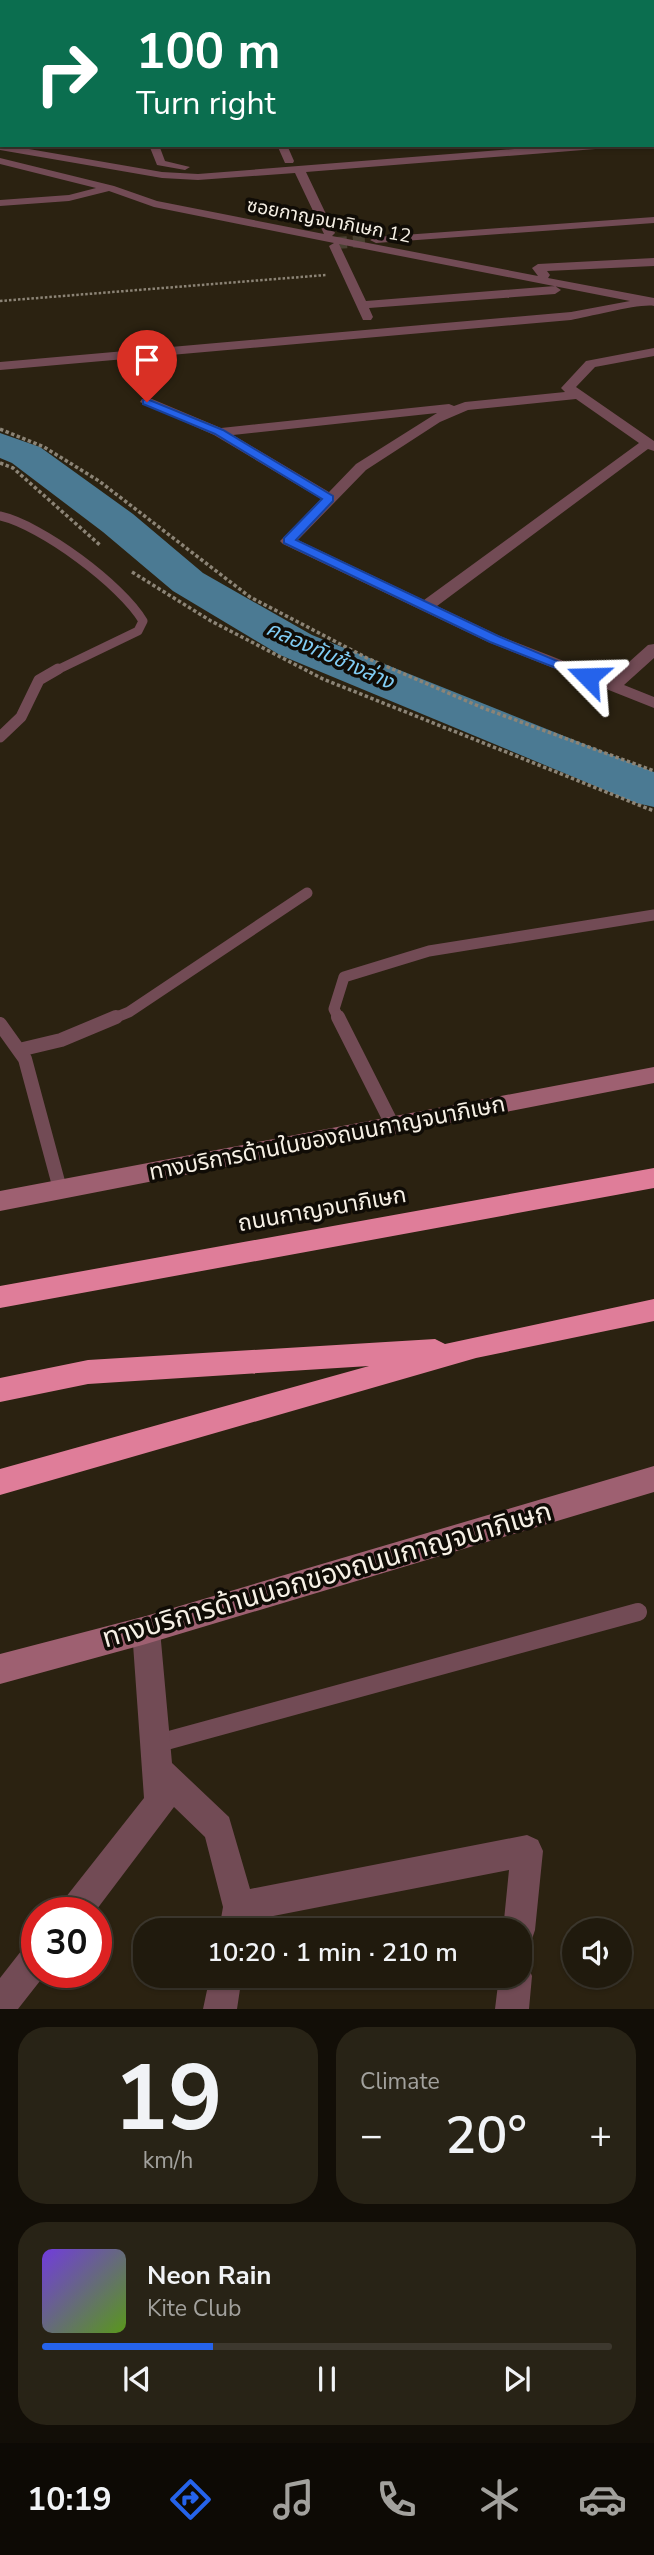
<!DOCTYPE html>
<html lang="en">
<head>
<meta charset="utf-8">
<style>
  :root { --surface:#201a0d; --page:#282316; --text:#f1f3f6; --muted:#a2a19d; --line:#3d382e; --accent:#2563eb }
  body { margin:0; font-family:"Nunito Sans","Noto Sans Thai",sans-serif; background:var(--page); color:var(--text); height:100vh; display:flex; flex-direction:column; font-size:26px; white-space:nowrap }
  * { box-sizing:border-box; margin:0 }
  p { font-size:23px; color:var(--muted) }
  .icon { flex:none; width:38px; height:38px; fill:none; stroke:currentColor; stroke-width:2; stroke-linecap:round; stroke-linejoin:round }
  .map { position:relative; height:2009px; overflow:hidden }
  .drawer { display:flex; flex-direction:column; gap:18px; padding:18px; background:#120e07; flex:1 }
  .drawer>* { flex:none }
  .top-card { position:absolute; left:0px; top:0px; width:654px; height:147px; box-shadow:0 2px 5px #0004,0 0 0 2px var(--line); background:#0b6e4f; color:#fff; overflow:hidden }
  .controls { position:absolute; left:562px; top:1918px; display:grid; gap:14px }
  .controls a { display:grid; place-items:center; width:70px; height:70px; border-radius:50%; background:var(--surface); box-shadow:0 2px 5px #0004,0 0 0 2px var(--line); font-size:35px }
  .speed { position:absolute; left:21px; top:1897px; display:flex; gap:14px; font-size:35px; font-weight:700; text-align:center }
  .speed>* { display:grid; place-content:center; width:91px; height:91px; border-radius:50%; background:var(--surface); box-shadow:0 2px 5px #0004,0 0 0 2px var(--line); line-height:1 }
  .speed .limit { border:10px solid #d22; background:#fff; color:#111 }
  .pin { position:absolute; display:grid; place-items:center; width:60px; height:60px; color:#fff; margin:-72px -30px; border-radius:50% 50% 50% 0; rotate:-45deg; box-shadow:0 0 7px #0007 }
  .pin .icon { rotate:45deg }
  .me { position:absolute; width:77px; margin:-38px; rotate:292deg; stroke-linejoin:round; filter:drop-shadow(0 0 5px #0008) }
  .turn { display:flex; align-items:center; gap:24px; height:147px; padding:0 21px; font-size:32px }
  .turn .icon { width:91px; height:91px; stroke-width:2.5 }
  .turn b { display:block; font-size:49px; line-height:60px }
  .big { font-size:52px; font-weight:600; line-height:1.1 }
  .drawer .widget { flex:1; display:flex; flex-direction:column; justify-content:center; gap:10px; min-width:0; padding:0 24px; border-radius:28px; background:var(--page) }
  .drawer .dial { align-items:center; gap:0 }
  .dial b { font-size:91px; line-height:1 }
  .song { display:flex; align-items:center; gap:21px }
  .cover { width:84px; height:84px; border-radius:10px; background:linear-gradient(135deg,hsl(260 70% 55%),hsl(90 70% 35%)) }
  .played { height:7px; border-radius:4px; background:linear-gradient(90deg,var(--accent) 30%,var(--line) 30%) }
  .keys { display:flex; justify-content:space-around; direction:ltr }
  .heat { display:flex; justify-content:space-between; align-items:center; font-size:38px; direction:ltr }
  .drawer .tiles { flex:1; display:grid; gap:18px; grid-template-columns:1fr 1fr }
  .widget:last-child { grid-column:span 2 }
  .trip { position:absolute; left:133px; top:1918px; width:399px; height:70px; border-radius:28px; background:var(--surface); box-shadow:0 2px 5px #0004,0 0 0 2px var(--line); font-weight:600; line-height:70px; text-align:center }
  .menu { display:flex; height:112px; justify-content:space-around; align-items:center; background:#0d0a05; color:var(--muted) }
  .menu .icon { width:49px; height:49px }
  .menu .selected { color:var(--accent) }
  .menu b { font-size:32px; color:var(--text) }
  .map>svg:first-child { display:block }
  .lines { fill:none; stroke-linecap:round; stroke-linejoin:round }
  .river { fill:#4b7a93; fill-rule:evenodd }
  .minor-tunnel { stroke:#494131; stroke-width:12; stroke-dasharray:12 6; stroke-linecap:butt }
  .path-far1 { stroke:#8c8476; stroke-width:2.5; stroke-dasharray:2.5 2; stroke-linecap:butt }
  .path { stroke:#8c8476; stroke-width:3.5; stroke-dasharray:3.5 2.5; stroke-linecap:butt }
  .service-far3 { stroke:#724b55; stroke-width:9 }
  .service-far2 { stroke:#724b55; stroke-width:11 }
  .service-far1 { stroke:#724b55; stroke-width:14 }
  .service { stroke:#724b55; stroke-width:18 }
  .minor { fill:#724b55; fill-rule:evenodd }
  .secondary { fill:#9e6071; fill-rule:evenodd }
  .motorway { fill:#df7d99; fill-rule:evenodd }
  .route { fill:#2563eb; stroke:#184099; stroke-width:2 }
  .labels { text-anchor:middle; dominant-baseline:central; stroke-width:7; stroke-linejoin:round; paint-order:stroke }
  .far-street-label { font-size:19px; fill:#f6f0e5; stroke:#100c06 }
  .far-water-label { font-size:21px; font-style:italic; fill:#81cdf5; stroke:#100c06 }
  .street-label { font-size:23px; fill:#f6f0e5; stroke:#100c06 }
  .near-street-label { font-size:28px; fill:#f6f0e5; stroke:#100c06 }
</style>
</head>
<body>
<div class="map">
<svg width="654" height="2009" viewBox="0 0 654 2009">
  <rect width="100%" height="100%" fill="#2b2211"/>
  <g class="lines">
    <path class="river" d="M 0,433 L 40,447 L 133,514 L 203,573 L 312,635 L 654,772 L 654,807 L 636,803 L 280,655 L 173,591 L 103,532 L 12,463 L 0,458 Z"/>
    <path class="minor-tunnel" d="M 335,243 L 367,241"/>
    <path class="path-far1" d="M 0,301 L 326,275"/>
    <path class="path" d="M 0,429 L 44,447 L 99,481 L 250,597 L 367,658 L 483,708 L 654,771
      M 0,463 L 13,468 L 101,546
      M 132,572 L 211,621 L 323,679 L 654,811"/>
    <path class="service-far3" d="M 0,516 C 41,525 122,585 143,621 L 138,631 L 55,671"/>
    <path class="service-far2" d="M 0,737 L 21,717 L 39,680 L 58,669
      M 112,1019 L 129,1012 L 307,893
      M 339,1019 L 334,1009 L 344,977 L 429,951 L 654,915"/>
    <path class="service-far1" d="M 338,1017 L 393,1126
      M 0,1024 L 25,1059 L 60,1189
      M 19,1050 L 61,1040 L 116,1017"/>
    <path class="service" d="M 155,1744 L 638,1612"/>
    <path class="minor" d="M 653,31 L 654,31 L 654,37 L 653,37 Z
      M 0,91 L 2,91 L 2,97 L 0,97 Z
      M 0,109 L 2,109 L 2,115 L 0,115 Z
      M 653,132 L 654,132 L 654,138 L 653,138 Z
      M 0,144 L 162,172 L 198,174 L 565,145 L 613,145 L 608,148 L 306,172 L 335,233 L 332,236 L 538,276 L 532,268 L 538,264 L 654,258 L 654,266 L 547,271 L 550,275 L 548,278 L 654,298 L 654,306 C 641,303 589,317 571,320 L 0,370 L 0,362 L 571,312 L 630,301 L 339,244 L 366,301 L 555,286 L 561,290 L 555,294 L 369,308 L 373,317 L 371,320 L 363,320 L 329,246 L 334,243 L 154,207 L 109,191 L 69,201 L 0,206 L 0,200 L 69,195 L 96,188 L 0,164 L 0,158 L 114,186 L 157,201 L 324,234 L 295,173 L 198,180 L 162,178 L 0,150 Z
      M 149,145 L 159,145 L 165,161 L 190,167 L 185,170 L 157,165 Z
      M 277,145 L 287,145 L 294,161 L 293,163 L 285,163 Z
      M 654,217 L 654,223 L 376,243 L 370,240 L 376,237 Z
      M 654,348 L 654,356 L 595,367 L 576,387 L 654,441 L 654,451 L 648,449 L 437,606 L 500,636 L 610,679 L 648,645 L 654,644 L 654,658 L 624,685 L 654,697 L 654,708 L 488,642 L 283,544 L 280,541 L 283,538 L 321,499 L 214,435 L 140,402 L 142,399 L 152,399 L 221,428 L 449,404 L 454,406 L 465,402 L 565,392 L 561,388 L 586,361 ZM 576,399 L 639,443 L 424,600 L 298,540 L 366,470 L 440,422 L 468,410 ZM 437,413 L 356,464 L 329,492 L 233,435 Z
      M 146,1616 L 156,1620 L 160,1630 L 172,1763 L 229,1817 L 250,1889 L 527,1835 L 538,1840 L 543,1851 L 535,1930 L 531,1942 L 520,1946 L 520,1930 L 503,1930 L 509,1870 L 253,1920 L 251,1930 L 219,1930 L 223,1907 L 205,1837 L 174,1807 L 94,1913 L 57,1913 L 62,1902 L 144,1798 L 132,1630 L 136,1620 Z
      M 37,1942 L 37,1972 L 47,1972 L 18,2009 L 0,2009 L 0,1978 L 25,1946 Z
      M 520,1961 L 527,1964 L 532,1976 L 529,2009 L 495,2009 L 499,1976 L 520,1976 Z
      M 210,1976 L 242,1976 L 237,2009 L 203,2009 Z"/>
    <path class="secondary" d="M 654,1067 L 654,1083 L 0,1211 L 0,1191 Z
      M 654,1466 L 654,1492 L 146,1644 L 0,1684 L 0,1654 L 146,1616 Z"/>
    <path class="motorway" d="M 654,1168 L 654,1188 L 0,1308 L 0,1286 Z
      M 654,1299 L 654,1321 L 476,1358 L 0,1495 L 0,1469 L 369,1366 L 88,1384 L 0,1402 L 0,1378 L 88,1360 L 435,1339 L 445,1344 Z"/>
  </g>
  <path class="route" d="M 147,399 L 223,430 L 333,496 L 333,501 L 296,540 L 498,636 L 595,677 L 593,679 L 584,679 L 490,642 L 284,543 L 284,538 L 322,499 L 215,434 L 143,404 L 143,400 Z"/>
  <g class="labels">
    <g class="far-street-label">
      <text transform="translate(329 221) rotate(11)">ซอยกาญจนาภิเษก 12</text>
    </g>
    <g class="far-water-label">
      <text transform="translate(330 655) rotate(24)">คลองทับช้างล่าง</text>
    </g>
    <g class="street-label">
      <text transform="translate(327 1138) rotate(-11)">ทางบริการด้านในของถนนกาญจนาภิเษก</text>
      <text transform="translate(322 1209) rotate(-10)">ถนนกาญจนาภิเษก</text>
    </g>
    <g class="near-street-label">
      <text transform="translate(327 1575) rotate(-16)">ทางบริการด้านนอกของถนนกาญจนาภิเษก</text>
    </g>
  </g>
</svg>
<div class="controls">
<a><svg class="icon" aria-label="sound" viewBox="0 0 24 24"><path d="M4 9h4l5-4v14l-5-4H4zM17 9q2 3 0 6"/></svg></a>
</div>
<div class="speed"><div class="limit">30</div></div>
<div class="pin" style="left:147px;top:402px;background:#d93025"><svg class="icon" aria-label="arrive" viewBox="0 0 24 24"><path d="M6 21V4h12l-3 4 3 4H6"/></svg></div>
<svg class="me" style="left:588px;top:677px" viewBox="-20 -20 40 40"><path d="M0-17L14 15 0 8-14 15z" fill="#2563eb" stroke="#fff" stroke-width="4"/></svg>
<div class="trip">10:20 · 1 min · 210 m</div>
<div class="top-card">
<div class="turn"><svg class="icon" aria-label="right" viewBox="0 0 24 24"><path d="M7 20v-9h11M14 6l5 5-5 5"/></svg><div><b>100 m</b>Turn right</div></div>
</div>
</div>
<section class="drawer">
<div class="tiles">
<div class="widget dial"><b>19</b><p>km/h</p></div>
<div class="widget"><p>Climate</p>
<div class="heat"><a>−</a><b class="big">20°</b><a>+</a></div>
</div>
<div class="widget">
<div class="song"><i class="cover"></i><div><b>Neon Rain</b><p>Kite Club</p></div></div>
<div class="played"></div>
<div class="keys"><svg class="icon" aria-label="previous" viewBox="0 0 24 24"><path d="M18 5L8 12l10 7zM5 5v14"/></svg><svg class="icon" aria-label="pause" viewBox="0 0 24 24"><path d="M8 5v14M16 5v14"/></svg><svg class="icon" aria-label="next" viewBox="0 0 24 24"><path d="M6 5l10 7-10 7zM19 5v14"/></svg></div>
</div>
</div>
</section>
<nav class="menu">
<b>10:19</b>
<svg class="icon selected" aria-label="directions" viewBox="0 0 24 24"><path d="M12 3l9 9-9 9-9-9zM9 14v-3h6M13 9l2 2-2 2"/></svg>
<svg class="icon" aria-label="music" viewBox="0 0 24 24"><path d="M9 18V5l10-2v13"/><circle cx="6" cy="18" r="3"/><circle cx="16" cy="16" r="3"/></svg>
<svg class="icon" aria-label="phone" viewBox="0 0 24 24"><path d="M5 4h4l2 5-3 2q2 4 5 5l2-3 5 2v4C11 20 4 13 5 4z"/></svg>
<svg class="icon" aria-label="climate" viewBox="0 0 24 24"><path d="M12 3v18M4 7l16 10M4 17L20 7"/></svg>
<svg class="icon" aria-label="car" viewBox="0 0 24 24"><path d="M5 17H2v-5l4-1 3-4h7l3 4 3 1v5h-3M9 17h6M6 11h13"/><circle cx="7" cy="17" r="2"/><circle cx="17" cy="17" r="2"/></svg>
</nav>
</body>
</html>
